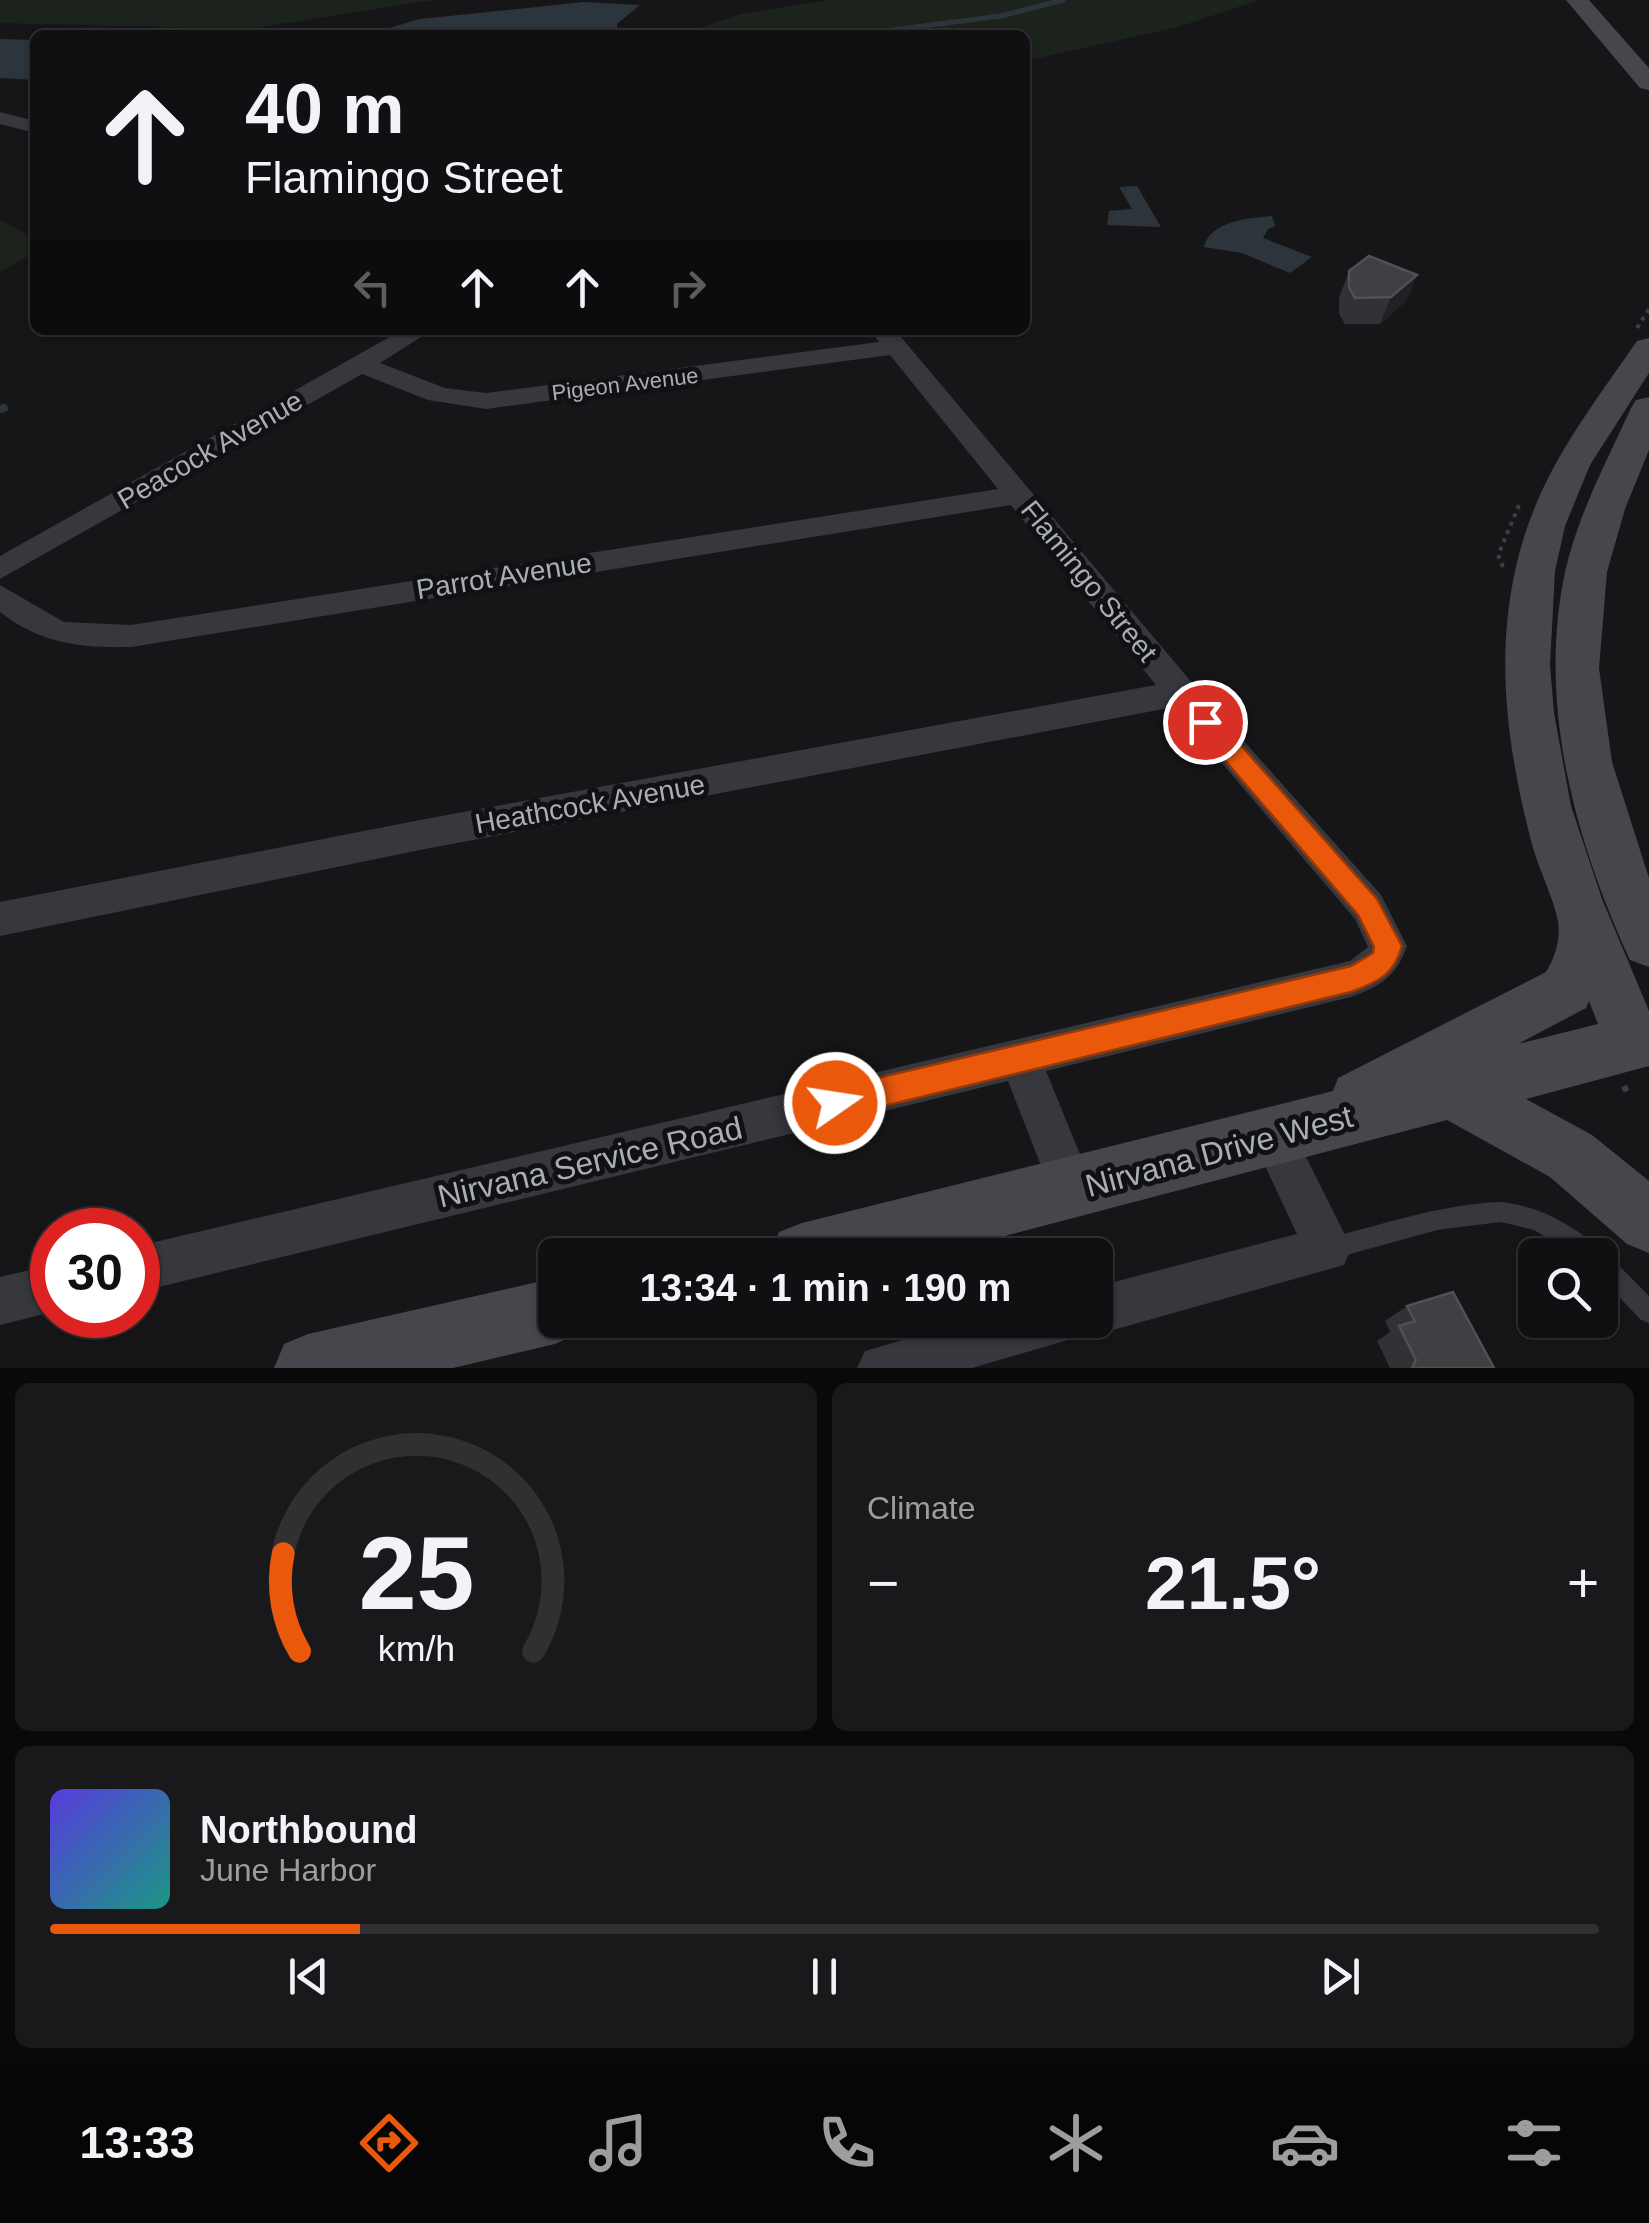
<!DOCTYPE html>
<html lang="en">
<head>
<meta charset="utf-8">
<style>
  :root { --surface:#101012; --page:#19191b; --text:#f1f3f6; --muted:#9c9d9f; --line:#303032; --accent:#ea580c }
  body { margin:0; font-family:Arial,sans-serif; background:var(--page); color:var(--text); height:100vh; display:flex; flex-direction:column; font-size:38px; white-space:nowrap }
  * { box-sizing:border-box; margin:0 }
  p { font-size:32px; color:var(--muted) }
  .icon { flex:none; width:55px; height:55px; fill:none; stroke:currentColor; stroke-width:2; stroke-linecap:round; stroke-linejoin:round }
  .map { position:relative; height:1368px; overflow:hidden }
  .panel { display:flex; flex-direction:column; gap:15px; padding:15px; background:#09090a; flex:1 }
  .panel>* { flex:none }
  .hud { position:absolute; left:30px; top:30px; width:1000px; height:305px; border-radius:15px; box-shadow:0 2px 8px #0004,0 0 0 2px var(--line); background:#101012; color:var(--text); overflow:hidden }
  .tools { position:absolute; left:1518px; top:1238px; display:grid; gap:20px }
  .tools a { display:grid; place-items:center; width:100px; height:100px; border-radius:15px; background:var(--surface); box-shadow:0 2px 8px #0004,0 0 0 2px var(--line); font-size:50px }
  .speed { position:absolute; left:30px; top:1208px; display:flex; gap:20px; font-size:50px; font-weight:700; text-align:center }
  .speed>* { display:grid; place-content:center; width:130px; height:130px; border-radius:50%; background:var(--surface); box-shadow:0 2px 8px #0004,0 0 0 2px var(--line); line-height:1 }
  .speed .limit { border:15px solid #d22; background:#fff; color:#111 }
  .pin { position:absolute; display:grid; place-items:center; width:85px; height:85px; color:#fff; margin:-42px; border:5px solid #fff; border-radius:50%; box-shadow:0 2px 10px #0007 }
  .me { position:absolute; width:110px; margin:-55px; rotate:77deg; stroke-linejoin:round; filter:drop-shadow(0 0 8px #0008) }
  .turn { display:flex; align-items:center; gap:35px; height:210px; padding:0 50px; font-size:45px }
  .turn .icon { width:130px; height:130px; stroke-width:2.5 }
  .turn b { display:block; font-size:70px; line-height:85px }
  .lanes { display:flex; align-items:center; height:95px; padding:0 50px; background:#0003; justify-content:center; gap:50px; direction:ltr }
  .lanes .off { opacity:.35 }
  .big { font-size:75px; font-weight:600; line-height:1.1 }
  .panel .widget { flex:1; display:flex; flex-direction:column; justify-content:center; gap:15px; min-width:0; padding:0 35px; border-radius:15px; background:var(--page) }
  .panel .dial { align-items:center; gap:0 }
  .dial svg { height:260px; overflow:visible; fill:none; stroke:var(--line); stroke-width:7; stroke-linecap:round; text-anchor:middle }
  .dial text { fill:var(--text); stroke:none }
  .song { display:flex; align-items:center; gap:30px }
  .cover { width:120px; height:120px; border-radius:15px; background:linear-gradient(135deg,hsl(250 70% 55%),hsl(170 70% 35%)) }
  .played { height:10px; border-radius:5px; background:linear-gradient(90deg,var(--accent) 20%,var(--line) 20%) }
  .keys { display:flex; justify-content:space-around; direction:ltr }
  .heat { display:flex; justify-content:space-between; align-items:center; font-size:55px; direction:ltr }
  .panel .tiles { flex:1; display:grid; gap:15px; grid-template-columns:1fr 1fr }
  .widget:last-child { grid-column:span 2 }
  .trip { position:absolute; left:538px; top:1238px; width:575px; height:100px; border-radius:15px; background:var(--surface); box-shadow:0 2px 8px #0004,0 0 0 2px var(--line); font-weight:600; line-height:100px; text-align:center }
  .tabs { display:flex; height:160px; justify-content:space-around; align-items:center; background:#060607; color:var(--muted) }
  .tabs .icon { width:70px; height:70px }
  .tabs .selected { color:var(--accent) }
  .tabs b { font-size:45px; color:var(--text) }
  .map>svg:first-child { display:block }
  .green { fill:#1c231d }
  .water { fill:#2c353c }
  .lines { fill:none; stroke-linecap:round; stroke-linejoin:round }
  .stream-far1 { stroke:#2c353c; stroke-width:5 }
  .stream { stroke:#2c353c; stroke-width:8 }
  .path-far1 { stroke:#3d3f44; stroke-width:4; stroke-dasharray:4 5; stroke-linecap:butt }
  .path { stroke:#3d3f44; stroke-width:6; stroke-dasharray:6 10; stroke-linecap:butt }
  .service { fill:#37383d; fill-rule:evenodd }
  .minor { fill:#37383d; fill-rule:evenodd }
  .secondary { fill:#45474d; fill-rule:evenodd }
  .wall { fill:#323236 }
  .shaded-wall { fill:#212124 }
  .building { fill:#3f3f44; stroke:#4f5156; stroke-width:2.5 }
  .route { fill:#ea580c; stroke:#983908; stroke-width:2.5 }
  .labels { text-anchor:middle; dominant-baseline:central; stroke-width:10; stroke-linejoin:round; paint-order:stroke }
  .far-street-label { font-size:22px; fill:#a8adb8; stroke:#111113 }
  .street-label { font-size:28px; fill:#a8adb8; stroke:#111113 }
  .near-street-label { font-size:32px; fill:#a8adb8; stroke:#111113 }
</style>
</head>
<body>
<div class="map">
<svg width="1649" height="1368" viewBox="0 0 1649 1368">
  <rect width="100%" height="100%" fill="#161618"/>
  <path class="green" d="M 0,0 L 433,0 L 247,29 L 0,23 Z
    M 828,0 L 1260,0 L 1178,27 L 1025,61 L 1025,35 L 692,35 L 694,30 L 740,14 Z
    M 0,220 L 35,239 L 35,252 L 0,272 Z"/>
  <path class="water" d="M 584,2 L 640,5 L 617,24 L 617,35 L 365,35 L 420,19 Z
    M 0,39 L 35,40 L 35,80 L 0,78 Z
    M 1137,186 L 1161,227 L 1107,225 L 1109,211 L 1132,209 L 1119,187 Z
    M 1272,216 L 1275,226 L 1268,229 L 1263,238 L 1312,257 L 1290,273 L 1242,253 L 1204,247 C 1210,221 1249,218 1272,216 Z"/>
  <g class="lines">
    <path class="stream-far1" d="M 854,35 L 1001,16 L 1063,0"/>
    <path class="stream" d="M 0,409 L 4,408"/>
    <path class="path-far1" d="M 1637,328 L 1649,309
      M 1503,567 L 1498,555 L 1520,503"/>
    <path class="path" d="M 1624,1086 L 1629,1097"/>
    <path class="service" d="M 1501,1202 C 1565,1209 1607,1253 1649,1296 L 1649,1323 L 1641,1320 L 1600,1277 L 1600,1255 L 1576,1255 L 1534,1230 L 1501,1222 L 1437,1230 L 1332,1259 L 1324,1256 L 1321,1248 L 1324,1240 L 1332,1237 C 1388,1223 1443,1204 1501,1202 Z"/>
    <path class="minor" d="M 0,112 L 35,121 L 35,133 L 0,124 Z
      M 402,330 L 432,330 L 380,363 L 445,388 L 486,393 L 879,342 L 870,330 L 895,330 L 1193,684 L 1381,895 L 1407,946 C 1396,977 1381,986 1351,997 L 1046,1071 L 1095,1191 L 1089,1207 L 1073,1213 L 1057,1207 L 1008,1081 L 138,1292 L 138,1246 L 1350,961 L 1368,947 L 1355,919 L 1174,707 L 420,850 L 0,936 L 0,902 L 420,820 L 1156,685 L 1011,505 L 131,647 C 81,648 41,644 0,612 L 0,585 L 64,622 L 131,625 L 998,489 L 890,355 L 486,409 L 428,400 L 362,374 L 0,579 L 0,556 Z
      M 1273,1114 L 1288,1121 L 1344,1233 L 1351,1249 L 1344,1265 L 1095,1335 L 1081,1329 L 1078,1337 L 972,1368 L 857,1368 L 865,1351 L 971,1320 L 1095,1320 L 1095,1287 L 1297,1234 L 1251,1136 L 1258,1121 Z
      M 52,1265 L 52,1312 L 0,1325 L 0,1277 Z"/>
    <path class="secondary" d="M 1566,0 L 1589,0 L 1649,68 L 1649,90 L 1640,88 Z
      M 1649,338 L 1649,373 L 1590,465 L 1565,526 L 1555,571 L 1550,665 L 1554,713 L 1571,806 L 1602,899 L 1649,1011 L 1649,1066 L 1526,1099 L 1592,1135 L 1649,1181 L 1649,1253 L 1627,1244 L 1550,1177 L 1447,1120 L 932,1255 L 770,1255 L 779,1232 L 802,1223 L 1333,1091 L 1338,1078 L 1546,972 C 1555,958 1561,938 1558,921 C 1553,897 1540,872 1533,848 C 1513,773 1499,692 1508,614 C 1522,495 1572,435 1637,341 ZM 1589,1001 L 1598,1024 L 1518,1044 L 1586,1008 Z
      M 1649,397 L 1649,450 L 1625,509 L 1607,572 L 1599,668 L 1612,762 L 1649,878 L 1649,967 L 1630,960 C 1575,840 1537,704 1565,572 C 1578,514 1607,461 1631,408 L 1636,400 Z
      M 555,1278 L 555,1320 L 584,1320 L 578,1334 L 555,1344 L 453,1368 L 274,1368 L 284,1344 L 308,1334 Z"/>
  </g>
  <path class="wall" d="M 1349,271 L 1417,275 L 1406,301 L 1380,324 L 1345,324 L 1339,314 L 1339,298 Z
    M 1407,1306 L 1494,1368 L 1390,1368 L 1377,1341 L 1390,1332 L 1385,1321 Z"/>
  <path class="shaded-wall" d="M 1417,275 L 1406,301 L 1380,324 L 1391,297 Z"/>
  <path class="building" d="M 1369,256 L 1417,275 L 1391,297 L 1355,298 L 1349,287 L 1349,271 Z
    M 1453,1292 L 1494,1368 L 1412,1368 L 1416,1360 L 1399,1326 L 1415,1321 L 1407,1306 Z"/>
  <path class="route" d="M 1205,712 L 1214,715 L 1377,899 L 1402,946 C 1394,975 1378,982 1351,992 L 835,1118 L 825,1113 L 820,1103 L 825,1093 L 835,1088 L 1351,966 L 1373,953 L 1374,947 L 1358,915 L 1197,728 L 1194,722 Z"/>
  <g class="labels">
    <g class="far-street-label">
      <text transform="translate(625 384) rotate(-7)">Pigeon Avenue</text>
    </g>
    <g class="street-label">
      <text transform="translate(210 450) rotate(-30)">Peacock Avenue</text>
      <text transform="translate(504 576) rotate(-9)">Parrot Avenue</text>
      <text transform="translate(1089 581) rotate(51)">Flamingo Street</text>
      <text transform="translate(590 804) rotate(-10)">Heathcock Avenue</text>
    </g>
    <g class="near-street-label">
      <text transform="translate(1219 1151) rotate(-15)">Nirvana Drive West</text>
      <text transform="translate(590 1162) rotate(-13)">Nirvana Service Road</text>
    </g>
  </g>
</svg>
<div class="tools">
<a><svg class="icon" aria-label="search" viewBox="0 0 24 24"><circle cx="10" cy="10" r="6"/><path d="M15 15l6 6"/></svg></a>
</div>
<div class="speed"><div class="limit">30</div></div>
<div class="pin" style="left:1205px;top:722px;background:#d93025"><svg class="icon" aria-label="arrive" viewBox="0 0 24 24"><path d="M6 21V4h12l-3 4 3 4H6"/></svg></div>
<svg class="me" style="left:835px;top:1103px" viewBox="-20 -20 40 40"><circle r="17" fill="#ea580c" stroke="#fff" stroke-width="3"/><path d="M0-11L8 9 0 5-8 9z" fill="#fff"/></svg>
<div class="trip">13:34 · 1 min · 190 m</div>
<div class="hud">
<div class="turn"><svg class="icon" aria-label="ahead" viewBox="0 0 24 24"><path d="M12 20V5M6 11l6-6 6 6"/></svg><div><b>40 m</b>Flamingo Street</div></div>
<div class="lanes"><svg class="icon off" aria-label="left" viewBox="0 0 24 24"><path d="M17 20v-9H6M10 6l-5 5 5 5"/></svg><svg class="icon" aria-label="ahead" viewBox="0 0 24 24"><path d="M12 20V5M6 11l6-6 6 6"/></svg><svg class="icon" aria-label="ahead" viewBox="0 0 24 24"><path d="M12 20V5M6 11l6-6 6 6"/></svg><svg class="icon off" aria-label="right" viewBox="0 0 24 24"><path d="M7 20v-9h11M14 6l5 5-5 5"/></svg></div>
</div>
</div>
<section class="panel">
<div class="tiles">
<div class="widget dial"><svg viewBox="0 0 100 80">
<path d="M14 69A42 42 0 1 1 86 69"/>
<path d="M14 69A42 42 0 0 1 9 39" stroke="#ea580c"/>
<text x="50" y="56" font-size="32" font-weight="700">25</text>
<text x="50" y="72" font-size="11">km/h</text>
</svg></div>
<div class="widget"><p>Climate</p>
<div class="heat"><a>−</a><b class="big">21.5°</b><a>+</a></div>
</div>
<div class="widget">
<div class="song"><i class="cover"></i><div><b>Northbound</b><p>June Harbor</p></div></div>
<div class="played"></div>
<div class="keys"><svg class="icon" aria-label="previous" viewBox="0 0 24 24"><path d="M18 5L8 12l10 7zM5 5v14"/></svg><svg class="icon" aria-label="pause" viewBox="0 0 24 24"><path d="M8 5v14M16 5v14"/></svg><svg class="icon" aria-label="next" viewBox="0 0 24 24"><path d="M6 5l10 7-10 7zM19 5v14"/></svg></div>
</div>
</div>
</section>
<nav class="tabs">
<b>13:33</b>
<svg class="icon selected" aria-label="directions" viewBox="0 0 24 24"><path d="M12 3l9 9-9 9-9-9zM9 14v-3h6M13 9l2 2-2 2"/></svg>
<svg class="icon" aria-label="music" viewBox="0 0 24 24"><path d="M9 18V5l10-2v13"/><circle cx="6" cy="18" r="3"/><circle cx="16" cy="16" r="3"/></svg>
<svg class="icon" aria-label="phone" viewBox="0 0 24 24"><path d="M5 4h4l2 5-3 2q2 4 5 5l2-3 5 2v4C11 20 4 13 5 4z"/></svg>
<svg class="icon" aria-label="climate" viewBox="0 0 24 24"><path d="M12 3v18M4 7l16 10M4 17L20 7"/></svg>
<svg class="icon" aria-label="car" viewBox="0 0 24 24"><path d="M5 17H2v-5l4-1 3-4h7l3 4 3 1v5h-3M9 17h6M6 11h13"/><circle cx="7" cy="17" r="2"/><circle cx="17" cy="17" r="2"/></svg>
<svg class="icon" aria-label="filters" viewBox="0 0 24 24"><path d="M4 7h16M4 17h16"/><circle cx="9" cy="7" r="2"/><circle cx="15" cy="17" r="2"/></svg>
</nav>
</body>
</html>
